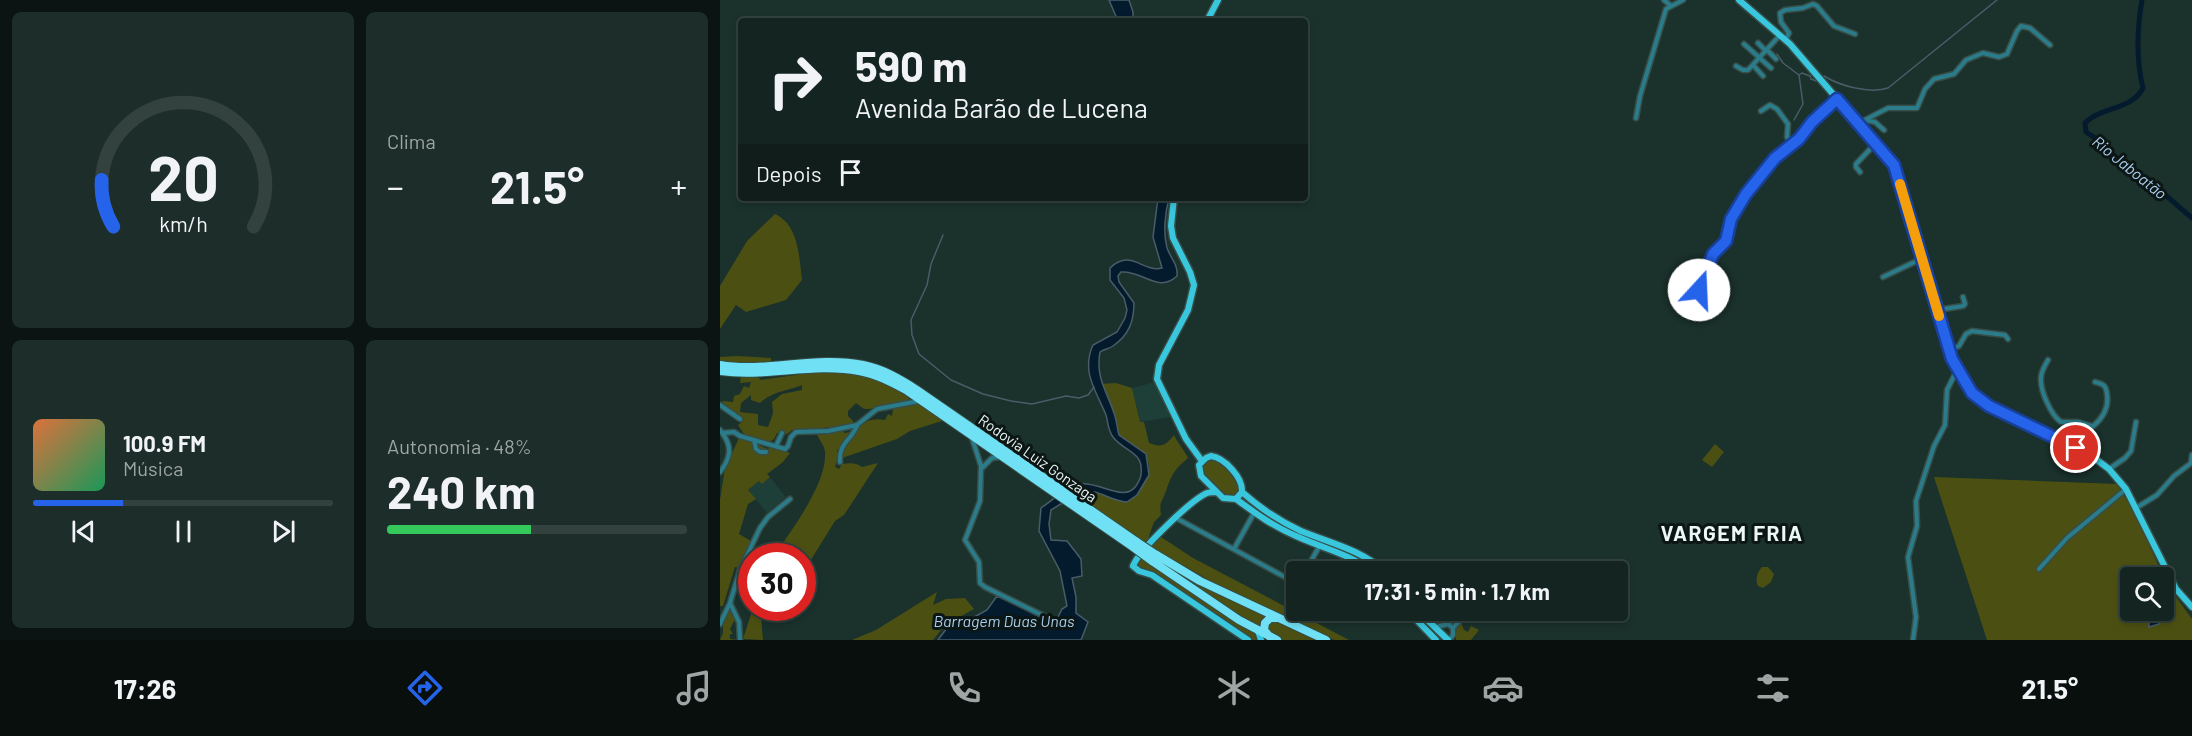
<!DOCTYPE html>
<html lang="pt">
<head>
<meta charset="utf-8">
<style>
  :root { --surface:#142521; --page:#1d2d2a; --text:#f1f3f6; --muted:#9da5a5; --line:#33423f; --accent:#2563eb }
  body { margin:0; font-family:Barlow,sans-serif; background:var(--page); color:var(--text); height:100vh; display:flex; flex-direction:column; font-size:22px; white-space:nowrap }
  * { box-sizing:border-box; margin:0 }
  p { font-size:20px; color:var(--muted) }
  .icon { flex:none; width:33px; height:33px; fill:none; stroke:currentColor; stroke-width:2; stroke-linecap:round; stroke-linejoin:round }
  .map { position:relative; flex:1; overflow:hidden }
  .details { display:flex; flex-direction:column; gap:12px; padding:12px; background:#0b1412; width:720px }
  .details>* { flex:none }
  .banner { position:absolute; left:18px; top:18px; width:570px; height:183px; border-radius:6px; box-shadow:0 3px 9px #0003,0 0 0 2px var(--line); background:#142521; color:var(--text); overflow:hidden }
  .controls { position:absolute; left:1400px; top:567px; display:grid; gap:12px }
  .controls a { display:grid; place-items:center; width:54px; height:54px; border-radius:6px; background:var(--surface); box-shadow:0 3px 9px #0003,0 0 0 2px var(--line); font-size:30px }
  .speed { position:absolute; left:18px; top:543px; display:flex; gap:12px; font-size:30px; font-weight:700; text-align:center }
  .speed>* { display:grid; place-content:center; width:78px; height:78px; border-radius:50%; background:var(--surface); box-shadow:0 3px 9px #0003,0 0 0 2px var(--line); line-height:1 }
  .speed .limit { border:9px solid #d22; background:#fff; color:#111 }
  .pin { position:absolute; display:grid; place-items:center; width:51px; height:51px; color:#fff; margin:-26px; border:3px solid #fff; border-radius:50%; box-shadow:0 2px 6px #0007 }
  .me { position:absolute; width:66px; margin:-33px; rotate:20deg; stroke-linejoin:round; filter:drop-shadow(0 0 4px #0008) }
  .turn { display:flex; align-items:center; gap:21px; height:126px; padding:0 18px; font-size:27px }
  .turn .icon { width:78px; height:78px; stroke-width:2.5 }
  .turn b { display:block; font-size:42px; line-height:51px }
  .then { display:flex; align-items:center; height:57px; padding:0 18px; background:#0003; gap:12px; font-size:22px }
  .big { font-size:45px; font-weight:700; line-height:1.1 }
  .details .tile { flex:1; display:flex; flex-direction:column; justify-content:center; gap:9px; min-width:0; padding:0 21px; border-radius:9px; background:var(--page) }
  .details .dial { align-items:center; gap:0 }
  .dial svg { height:156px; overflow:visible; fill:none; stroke:var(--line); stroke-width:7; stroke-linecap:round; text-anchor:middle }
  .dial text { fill:var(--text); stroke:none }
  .song { display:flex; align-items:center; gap:18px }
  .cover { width:72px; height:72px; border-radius:9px; background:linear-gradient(135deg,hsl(20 70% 55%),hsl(150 70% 35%)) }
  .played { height:6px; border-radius:3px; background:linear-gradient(90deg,var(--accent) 30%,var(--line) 30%) }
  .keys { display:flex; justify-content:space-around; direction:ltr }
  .heat { display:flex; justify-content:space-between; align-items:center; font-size:33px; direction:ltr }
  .charge { height:9px; border-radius:4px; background:linear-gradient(90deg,#34c759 48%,var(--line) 0) }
  .details .tiles { flex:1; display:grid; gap:12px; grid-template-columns:repeat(2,1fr) }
  .trip { position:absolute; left:566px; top:561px; width:342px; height:60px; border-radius:6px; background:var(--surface); box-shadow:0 3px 9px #0003,0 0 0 2px var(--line); font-weight:700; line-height:60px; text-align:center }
  .tab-bar { display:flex; height:96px; justify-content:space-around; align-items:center; background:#080f0d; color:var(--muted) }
  .tab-bar .icon { width:42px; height:42px }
  .tab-bar .active { color:var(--accent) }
  .tab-bar b { font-size:27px; color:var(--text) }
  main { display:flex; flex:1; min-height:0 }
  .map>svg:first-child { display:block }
  .built { fill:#1e3e38 }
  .green { fill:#4b5012; fill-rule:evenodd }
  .water { fill:#031b2d; stroke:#495d69; stroke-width:1.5 }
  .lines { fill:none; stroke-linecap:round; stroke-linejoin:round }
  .stream { stroke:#495d69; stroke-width:1.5 }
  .river { stroke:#031b2d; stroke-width:5 }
  .minor-casing { stroke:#374d48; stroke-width:7 }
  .major-casing { stroke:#374d48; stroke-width:9 }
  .highway-casing { stroke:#374d48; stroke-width:10 }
  .minor { stroke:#2a7c8a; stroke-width:4 }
  .major { stroke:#39c7de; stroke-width:6 }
  .highway { stroke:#70e1f5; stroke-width:8 }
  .highway-bridge-casing { stroke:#374d48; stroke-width:10; stroke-linecap:butt }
  .highway-bridge { stroke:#70e1f5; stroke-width:8 }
  .route-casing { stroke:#184099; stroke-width:15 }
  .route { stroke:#2563eb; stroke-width:10 }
  .slow { stroke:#f59e0b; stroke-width:10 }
  .labels { text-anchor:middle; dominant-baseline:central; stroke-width:6; stroke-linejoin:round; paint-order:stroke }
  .street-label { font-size:15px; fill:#ebf8f5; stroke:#0c1614 }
  .water-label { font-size:16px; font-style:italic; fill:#aacfee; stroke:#0c1614 }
  .district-label { font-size:21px; font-weight:bold; letter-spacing:1.5px; fill:#ebf8f5; stroke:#0c1614 }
</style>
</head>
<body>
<main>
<section class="details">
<div class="tiles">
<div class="tile dial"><svg viewBox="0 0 100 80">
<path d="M14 69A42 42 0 1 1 86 69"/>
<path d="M14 69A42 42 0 0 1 8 45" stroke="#2563eb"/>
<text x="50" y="56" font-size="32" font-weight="700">20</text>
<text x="50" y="72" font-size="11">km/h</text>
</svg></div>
<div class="tile"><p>Clima</p>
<div class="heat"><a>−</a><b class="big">21.5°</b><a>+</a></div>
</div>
<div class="tile">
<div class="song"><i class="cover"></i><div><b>100.9 FM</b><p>Música</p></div></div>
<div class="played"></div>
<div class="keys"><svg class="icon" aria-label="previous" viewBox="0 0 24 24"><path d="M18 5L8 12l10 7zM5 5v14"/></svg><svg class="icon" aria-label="pause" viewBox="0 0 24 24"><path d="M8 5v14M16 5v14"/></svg><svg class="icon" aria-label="next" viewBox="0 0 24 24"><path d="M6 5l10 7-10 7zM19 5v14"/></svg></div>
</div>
<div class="tile"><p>Autonomia · 48%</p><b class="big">240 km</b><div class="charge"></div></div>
</div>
</section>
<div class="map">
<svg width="1472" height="640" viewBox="0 0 1472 640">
  <rect width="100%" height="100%" fill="#1a312c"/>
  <path class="built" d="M 435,382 L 451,417 L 420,422 L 412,388 Z
    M 50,477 L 66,497 L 47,513 L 28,490 L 39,481 L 42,484 Z"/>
  <path class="green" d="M 55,214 C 79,225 79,257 82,280 L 66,300 L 26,312 L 16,305 L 0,329 L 0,286 L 27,241 Z
    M 17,356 L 51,358 L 51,364 L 0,362 L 0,357 Z
    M 104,371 C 124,372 184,378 190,401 C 183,403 149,410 145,409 C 142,408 139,405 136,403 L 128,411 L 128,416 L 133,421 L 132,424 L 129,425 L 75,431 L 72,430 L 67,434 L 57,433 L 54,439 L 48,443 L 24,434 L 18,425 L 22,422 L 21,418 L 1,405 L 3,401 L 13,402 L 14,396 L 20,394 L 24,386 L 29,388 L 31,382 L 20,383 L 21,376 L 38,377 L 41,380 ZM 82,385 L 82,390 L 62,394 L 52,402 L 53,413 L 48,427 L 38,425 L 38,414 L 20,412 L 21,403 L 31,395 L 31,400 L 40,403 C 53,391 67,391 82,385 Z
    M 396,383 L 412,388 L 420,422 L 424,422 L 429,443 C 442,448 446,445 454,435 C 458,444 464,449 468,458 C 454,470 452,474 446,491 C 442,503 439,500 441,515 L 434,522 L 426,545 L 356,498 L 361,493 L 417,495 C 439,462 429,454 399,435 L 394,411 L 381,384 Z
    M 199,402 L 225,420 L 190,431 L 177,439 L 122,458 L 120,449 L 117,450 L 118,458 L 115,467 L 119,469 L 122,464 C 130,463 135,462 142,467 L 158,463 L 124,515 L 115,521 L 89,563 L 83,567 L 82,556 L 54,556 C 70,532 107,484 105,453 C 105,445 99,440 96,433 L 123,430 L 124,433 L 132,432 L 122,443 L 121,448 C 135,433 142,415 165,420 L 168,414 L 172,416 L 173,408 Z
    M 20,436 L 47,449 L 53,447 L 70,453 L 63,462 L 47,474 L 50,477 L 42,484 L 39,481 L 28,490 L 36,499 L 28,504 L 19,534 L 31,541 L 19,568 L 15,567 L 3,606 L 0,606 L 0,500 L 5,468 Z
    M 995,444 L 1004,452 L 992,467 L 982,460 Z
    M 489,457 C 503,461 514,473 522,485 L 515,498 C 499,496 484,482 481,465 Z
    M 1214,477 L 1397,484 L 1417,517 L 1446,583 L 1472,619 L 1472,640 L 1267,640 ZM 1410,578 L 1443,578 L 1443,610 L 1410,610 Z
    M 441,537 L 473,558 L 629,640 L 614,640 L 501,587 L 431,547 Z
    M 432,553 L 548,617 L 541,624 L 542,632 L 430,558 Z
    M 422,556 L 536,633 L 540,640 L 531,640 L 427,570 L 416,566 L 416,563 Z
    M 1042,567 L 1048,567 L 1054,574 L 1051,582 L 1043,588 L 1038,586 C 1035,580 1037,572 1042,567 Z
    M 217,592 L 213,605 L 226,599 L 245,598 L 254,609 L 225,625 L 213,640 L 132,640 L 156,630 Z
    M 10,604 L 17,621 L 14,621 L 10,629 L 13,634 L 10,634 L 10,639 L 19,640 L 0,640 L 3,633 L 3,618 Z
    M 33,608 L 48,608 L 41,617 L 43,640 L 23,639 Z
    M 560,619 L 606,640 L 558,640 L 549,635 L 545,623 Z
    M 741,622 L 744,630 L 748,632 L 751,626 L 759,630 L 751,640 L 736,640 L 735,628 Z"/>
  <path class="water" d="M 389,0 L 409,0 L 413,12 L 413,21 L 398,21 Z
    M 438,198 L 449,198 C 445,213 443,233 447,248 C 451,259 458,264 457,276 C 438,294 423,270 401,272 L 398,276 L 399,282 L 414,303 C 414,321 409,335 393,346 C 389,349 384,349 380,352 C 375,378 388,393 395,416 C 397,422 397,429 399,435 L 426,454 L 429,475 L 417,495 L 407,502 C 394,501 386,495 375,492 C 360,490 343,503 331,510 L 329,524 L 331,540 L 347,541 L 361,559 L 362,576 L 352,578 L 356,597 L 356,613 L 368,622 L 361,640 L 218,640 L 227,628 L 249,620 L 267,610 L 277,596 L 335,623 L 342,609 L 347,606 L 340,571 L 319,531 L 321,508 C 333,500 346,487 360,484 C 379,481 404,503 416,486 C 418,483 421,478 421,474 C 424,451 404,452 393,437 C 388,431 388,422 386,415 C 381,402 371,386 369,372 C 368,363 369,353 373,345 L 397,332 L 405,318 L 407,310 L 404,298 L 390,280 L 390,268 C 411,248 423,273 442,268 L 433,237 Z
    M 1447,598 L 1452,606 L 1439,624 L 1429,627 L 1429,620 L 1437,611 L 1443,610 L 1443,603 Z"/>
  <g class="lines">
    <path class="stream" d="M 1057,54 L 1063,63 L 1079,75
      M 1104,76 C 1120,86 1150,94 1168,88 L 1277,0
      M 1074,120 L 1083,104 L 1079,75 L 1082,73 L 1090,76 L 1091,79 L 1096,81
      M 223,235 L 211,264 L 207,285 L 191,320 L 192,335 L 199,354 L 231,380 L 263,394 L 291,401 L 312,404 L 346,396 L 359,398 L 368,395 L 374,387"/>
    <path class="river" d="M 1422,0 C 1417,29 1416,60 1423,88 C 1411,111 1381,106 1365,123 L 1366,132 L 1381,142 L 1405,167 L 1427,179 L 1472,218"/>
    <g class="minor-casing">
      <path id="minor" d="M 944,0 L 950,5
        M 1066,39 L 1069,33 L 1061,22 L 1060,13 L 1065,10 L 1083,8 L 1093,4 L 1097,6 L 1114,26 L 1135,34
        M 1038,43 L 1046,51
        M 1024,44 L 1051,68
        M 1047,50 L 1056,59
        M 1033,65 L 1043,76
        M 1016,66 L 1023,70 L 1028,70 L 1060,35
        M 1041,111 L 1050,105 L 1057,109 L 1068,124 L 1067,137 L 1073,144
        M 916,118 L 920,96 L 946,9 L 963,0
        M 1146,120 L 1155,122 L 1164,130
        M 1139,123 L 1168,108 L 1197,108 L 1205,89 L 1214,79 L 1234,74 L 1246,60 L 1263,53 L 1279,57 L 1287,54 L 1297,31 L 1301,26 L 1310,28 L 1330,45
        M 1140,172 L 1136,167 L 1136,164 L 1155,144
        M 1163,277 L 1201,259
        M 979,290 L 993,253 L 1006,241 L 1011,219 L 1026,194 L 1055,158 L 1076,142 L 1092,122 L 1117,99
        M 1217,310 L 1243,306 L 1245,304 L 1243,297
        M 1229,350 L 1239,346 L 1246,334 L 1252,331 L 1285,335 L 1288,339
        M 1328,360 C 1325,366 1321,371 1321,378 C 1320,391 1331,415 1341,422 L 1358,422 L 1372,426
        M 0,405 L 20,419
        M 0,430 L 2,433 L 14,432 L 20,436 L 65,449 L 68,446 L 71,437 L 76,432 L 108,431 L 137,425 L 157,409 L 199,401
        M 252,438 L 261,466 L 260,501 L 245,540 L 259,562 L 260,583 L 265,587 L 332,620
        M 34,440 L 36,449 L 40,452 L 46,452
        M 1341,440 C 1363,437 1391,420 1387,394 C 1386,386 1384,384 1375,382
        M 56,446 L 62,433
        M 120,462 C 119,442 130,442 137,426
        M 262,468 L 272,458 L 280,457
        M 1389,469 L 1405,458 L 1411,451 L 1416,422
        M 0,472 C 10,459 13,448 3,434
        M 1416,508 L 1437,495 L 1454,476 L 1471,463 L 1472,455
        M 456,518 L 576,583
        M 514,549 L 534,513
        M 1319,569 L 1347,538 L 1406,489
        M 585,572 L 600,545
        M 10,603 L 19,622 L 20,640
        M 627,610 L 644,618 L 649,610
        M 0,624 L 10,603 L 20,570 L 40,528 L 48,517 L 70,499
        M 728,624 L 739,611
        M 716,627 L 728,624 L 733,628 L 733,635 L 729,640
        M 733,628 L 744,616
        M 1193,640 L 1196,617 L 1188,557 L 1197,526 L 1196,501 L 1214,446 L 1225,425 L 1227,390 L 1237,370"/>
    </g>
    <g class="major-casing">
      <path id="major" d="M 1019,0 L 1070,44 L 1174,165 L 1232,359 L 1252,393 L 1269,406 L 1369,454 L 1389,469 L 1406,489 L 1456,589 L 1472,607
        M 487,21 L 498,0
        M 454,198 L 451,226 L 453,238 L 470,272 L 474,285 L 468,310 L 439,365 L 437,379 L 466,439 L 482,461
        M 491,456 C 505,458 523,478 522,492 L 516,499 L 503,498 L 481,476 L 479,465 L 486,458 Z
        M 496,492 C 493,492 490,492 487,493 C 471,500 419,550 413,566 L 419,571 L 432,575 L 528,640
        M 522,492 C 540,508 559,521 581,531 C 613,544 639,549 666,572
        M 516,499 C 535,513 554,527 576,536 C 602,548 630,554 653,572
        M 687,610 L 716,640
        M 697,610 L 728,640
        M 538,631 L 541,640"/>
    </g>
    <g class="highway-casing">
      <path id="highway" d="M 0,365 C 47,373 96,355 143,365 C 163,369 180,379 197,390 L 417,542
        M 0,371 C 46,378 93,362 139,371 C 156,374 171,382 186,390 L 413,547
        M 435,554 L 480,581 L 606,640
        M 432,561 L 519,620 L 557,640
        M 549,636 L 544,630 L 545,623 L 550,618 L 557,618"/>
    </g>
    <use href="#minor" class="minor"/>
    <use href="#major" class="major"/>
    <use href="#highway" class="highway"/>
    <g class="highway-bridge-casing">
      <path id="highway-bridge" d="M 417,542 L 435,554
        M 413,547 L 432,561"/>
    </g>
    <use href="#highway-bridge" class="highway-bridge"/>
  </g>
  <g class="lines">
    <g class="route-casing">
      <path id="route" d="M 979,290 L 993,254 L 1006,241 L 1011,219 L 1026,194 L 1055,158 L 1079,139 L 1092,122 L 1117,99 L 1174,165 L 1232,359 L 1252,393 L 1269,406 L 1356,448"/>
    </g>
    <use href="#route" class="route"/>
    <path class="slow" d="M 1180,184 L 1219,316"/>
  </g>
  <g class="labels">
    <g class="street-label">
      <text transform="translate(318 458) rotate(35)">Rodovia Luiz Gonzaga</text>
    </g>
    <g class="water-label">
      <text transform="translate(1410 167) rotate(39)">Rio Jaboatão</text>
      <text x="284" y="620">Barragem Duas Unas</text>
    </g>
    <g class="district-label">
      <text x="1012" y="532">VARGEM FRIA</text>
    </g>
  </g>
</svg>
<div class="controls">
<a><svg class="icon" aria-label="search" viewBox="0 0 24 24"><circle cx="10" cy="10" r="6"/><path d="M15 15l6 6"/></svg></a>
</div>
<div class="speed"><div class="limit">30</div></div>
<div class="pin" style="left:1356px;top:448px;background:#d93025"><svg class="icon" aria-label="arrive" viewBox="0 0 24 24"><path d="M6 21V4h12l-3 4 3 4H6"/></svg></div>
<svg class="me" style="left:979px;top:290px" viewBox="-20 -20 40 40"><circle r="19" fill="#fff"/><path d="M0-13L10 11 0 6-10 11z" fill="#2563eb"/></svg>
<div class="trip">17:31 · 5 min · 1.7 km</div>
<div class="banner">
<div class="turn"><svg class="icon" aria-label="right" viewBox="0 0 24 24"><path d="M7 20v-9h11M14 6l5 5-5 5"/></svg><div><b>590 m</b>Avenida Barão de Lucena</div></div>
<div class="then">Depois<svg class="icon" aria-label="arrive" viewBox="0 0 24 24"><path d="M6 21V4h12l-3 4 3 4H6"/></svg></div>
</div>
</div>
</main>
<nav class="tab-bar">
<b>17:26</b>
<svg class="icon active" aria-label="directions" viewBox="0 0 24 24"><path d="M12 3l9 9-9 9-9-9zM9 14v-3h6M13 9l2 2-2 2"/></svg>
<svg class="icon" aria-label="music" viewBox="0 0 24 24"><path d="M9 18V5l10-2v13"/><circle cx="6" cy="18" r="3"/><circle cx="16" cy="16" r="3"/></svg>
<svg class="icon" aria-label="phone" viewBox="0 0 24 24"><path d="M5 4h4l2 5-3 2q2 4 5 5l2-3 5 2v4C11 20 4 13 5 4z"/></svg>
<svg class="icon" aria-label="climate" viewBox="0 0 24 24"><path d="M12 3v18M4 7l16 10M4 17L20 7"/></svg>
<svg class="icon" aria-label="car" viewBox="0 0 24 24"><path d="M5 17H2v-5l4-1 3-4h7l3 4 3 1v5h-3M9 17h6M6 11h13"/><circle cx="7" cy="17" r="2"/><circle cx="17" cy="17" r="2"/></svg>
<svg class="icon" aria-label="filters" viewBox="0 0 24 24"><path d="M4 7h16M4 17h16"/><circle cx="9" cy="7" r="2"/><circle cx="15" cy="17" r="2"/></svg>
<b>21.5°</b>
</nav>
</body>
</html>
